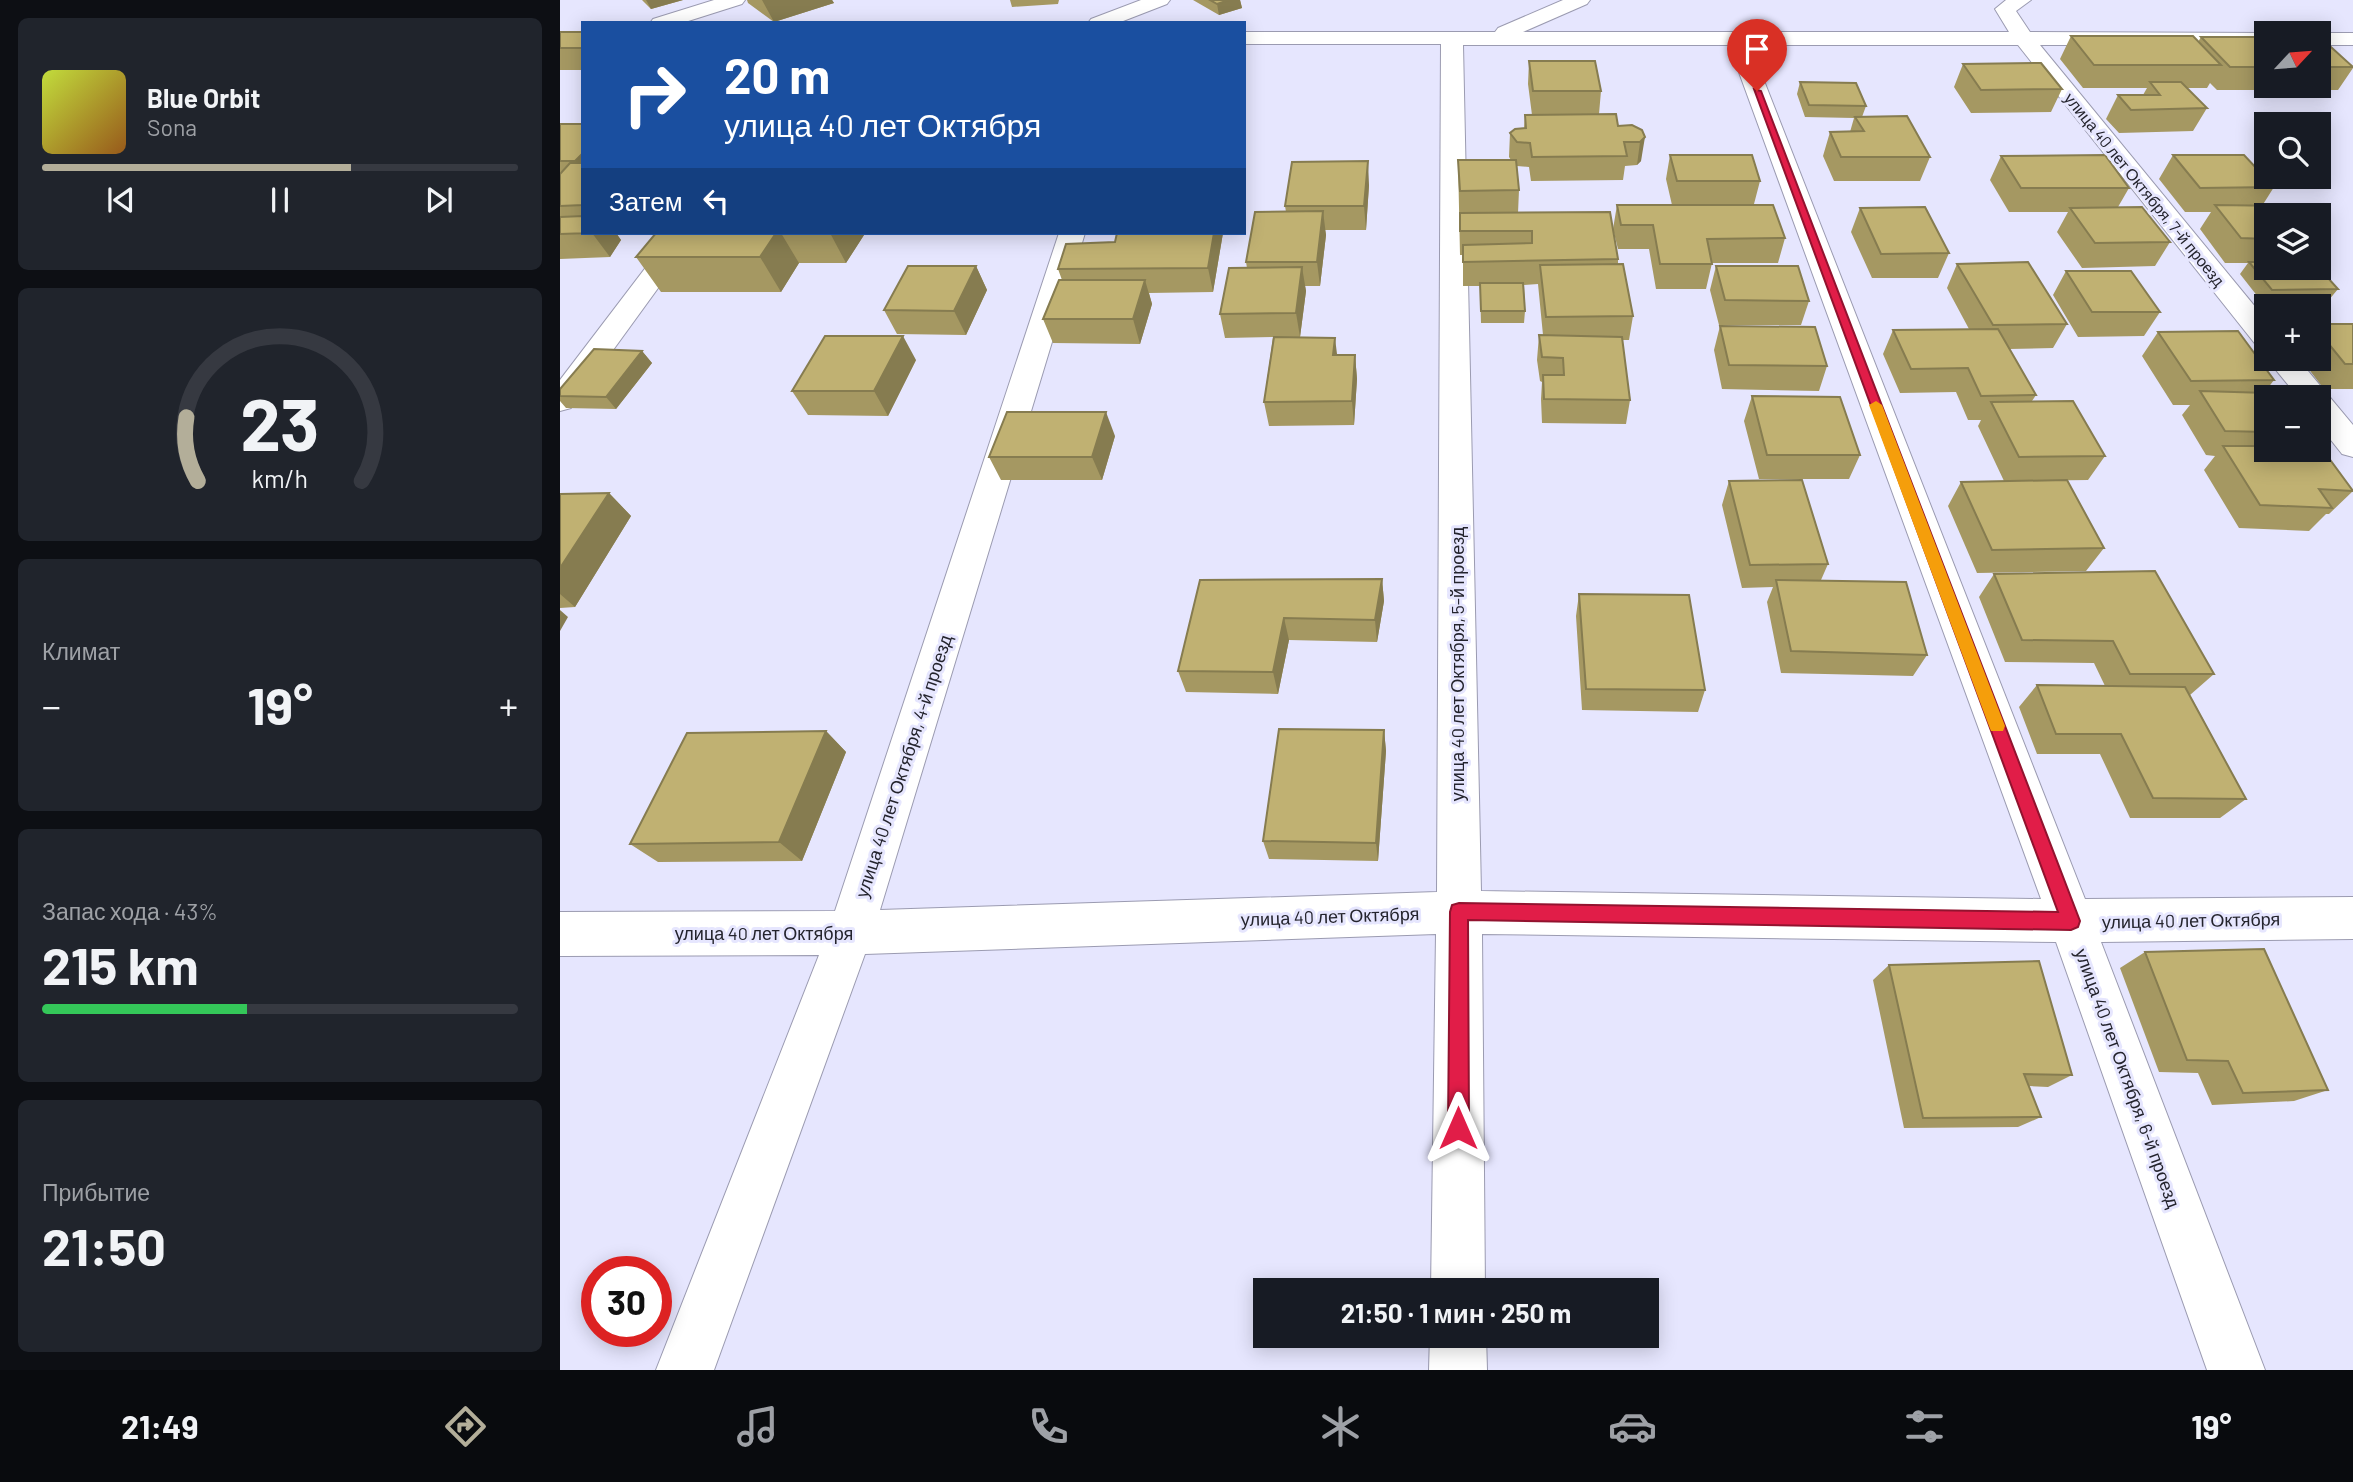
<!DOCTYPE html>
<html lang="ru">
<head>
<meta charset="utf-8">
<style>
  :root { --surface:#171b24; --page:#20242c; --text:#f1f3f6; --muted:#9ea1a6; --line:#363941; --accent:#b3ae99 }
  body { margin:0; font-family:Barlow,sans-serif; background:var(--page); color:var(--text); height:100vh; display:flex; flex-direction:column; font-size:26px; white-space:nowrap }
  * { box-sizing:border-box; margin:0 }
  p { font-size:23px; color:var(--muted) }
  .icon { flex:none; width:38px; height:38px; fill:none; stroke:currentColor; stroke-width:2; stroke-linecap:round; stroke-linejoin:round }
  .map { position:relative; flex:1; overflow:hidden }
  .details { display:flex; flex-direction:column; gap:18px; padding:18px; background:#0d0f14; width:560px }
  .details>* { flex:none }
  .hud { position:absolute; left:21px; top:21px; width:665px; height:214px; border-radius:0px; box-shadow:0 4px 18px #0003; background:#1a4fa0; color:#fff; overflow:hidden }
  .needle { width:46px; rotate:64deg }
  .tools { position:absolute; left:1694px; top:21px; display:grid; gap:14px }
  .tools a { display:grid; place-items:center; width:77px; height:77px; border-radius:0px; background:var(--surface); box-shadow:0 4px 18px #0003; font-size:35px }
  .speed { position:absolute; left:21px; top:1256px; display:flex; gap:14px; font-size:35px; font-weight:700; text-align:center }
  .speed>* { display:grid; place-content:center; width:91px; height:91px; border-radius:50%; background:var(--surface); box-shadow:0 4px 18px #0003; line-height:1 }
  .speed .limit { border:10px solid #d22; background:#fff; color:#111 }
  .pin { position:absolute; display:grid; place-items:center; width:60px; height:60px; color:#fff; margin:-72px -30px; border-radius:50% 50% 50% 0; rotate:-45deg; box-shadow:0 0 7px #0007 }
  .pin .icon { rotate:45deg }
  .me { position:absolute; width:77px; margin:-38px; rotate:0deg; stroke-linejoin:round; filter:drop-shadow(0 0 5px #0008) }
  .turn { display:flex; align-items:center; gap:24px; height:147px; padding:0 28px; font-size:32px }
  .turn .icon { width:91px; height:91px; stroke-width:2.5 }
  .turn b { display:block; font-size:49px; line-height:60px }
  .then { display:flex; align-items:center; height:66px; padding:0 28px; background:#0003; gap:14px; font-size:26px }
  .big { font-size:52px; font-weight:700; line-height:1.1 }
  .details .widget { flex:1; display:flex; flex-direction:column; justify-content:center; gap:10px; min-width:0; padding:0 24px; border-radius:10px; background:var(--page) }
  .details .dial { align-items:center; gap:0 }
  .dial svg { height:182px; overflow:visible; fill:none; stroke:var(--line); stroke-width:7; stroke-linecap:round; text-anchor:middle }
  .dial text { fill:var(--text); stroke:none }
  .song { display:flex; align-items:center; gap:21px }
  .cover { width:84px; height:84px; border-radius:10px; background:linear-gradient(135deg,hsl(70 70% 55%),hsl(30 70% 35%)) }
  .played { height:7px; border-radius:4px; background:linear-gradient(90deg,var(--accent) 65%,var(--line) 65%) }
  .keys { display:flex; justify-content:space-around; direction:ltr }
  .heat { display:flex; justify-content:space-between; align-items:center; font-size:38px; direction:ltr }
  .charge { height:10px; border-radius:5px; background:linear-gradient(90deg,#34c759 43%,var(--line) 0) }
  .trip { position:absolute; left:693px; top:1278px; width:406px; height:70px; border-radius:0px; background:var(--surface); box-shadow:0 4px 18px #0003; font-weight:700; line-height:70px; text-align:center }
  .tabs { display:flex; height:112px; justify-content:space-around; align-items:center; background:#090b0e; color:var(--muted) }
  .tabs .icon { width:49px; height:49px }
  .tabs .active { color:var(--accent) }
  .tabs b { font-size:32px; color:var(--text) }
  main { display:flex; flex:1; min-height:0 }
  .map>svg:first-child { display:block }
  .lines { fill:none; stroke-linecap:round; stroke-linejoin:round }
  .minor-casing { stroke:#9b9bb1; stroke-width:2 }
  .minor { fill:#fff; fill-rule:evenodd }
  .wall { fill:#a59862 }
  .shaded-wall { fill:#867c50 }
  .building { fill:#c0b172; stroke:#867c50; stroke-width:2 }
  .route { fill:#e11d48; stroke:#92132f; stroke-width:2 }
  .slow { fill:#f59e0b }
  .labels { text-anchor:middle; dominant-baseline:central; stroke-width:6; stroke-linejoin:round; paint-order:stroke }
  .far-street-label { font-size:16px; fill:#24242d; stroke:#e6e6fe }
  .street-label { font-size:18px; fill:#24242d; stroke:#e6e6fe }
</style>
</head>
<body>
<main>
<section class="details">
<div class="widget">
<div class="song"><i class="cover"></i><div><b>Blue Orbit</b><p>Sona</p></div></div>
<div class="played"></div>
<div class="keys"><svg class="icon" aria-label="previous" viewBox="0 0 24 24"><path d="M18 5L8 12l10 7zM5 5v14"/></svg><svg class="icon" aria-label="pause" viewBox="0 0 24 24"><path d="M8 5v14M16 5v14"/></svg><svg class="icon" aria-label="next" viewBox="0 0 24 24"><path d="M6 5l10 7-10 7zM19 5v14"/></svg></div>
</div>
<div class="widget dial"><svg viewBox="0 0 100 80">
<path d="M14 69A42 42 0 1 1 86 69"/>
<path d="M14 69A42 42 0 0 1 9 41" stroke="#b3ae99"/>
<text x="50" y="56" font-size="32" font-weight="700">23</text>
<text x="50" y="72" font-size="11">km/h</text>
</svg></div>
<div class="widget"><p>Климат</p>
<div class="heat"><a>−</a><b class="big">19°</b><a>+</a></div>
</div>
<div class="widget"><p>Запас хода · 43%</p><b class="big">215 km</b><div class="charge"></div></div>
<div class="widget"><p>Прибытие</p><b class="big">21:50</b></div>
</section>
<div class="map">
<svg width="1793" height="1370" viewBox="0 0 1793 1370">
  <rect width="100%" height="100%" fill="#e6e6fe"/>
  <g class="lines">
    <g class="minor-casing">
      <path id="minor" d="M 154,0 L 185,0 L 182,4 L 122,23 L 90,23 L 93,19 Z
        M 581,0 L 610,0 L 607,4 L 558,23 L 528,23 L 531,19 Z
        M 1003,0 L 1030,0 L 1027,4 L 963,32 L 1449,32 L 1435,9 L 1446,0 L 1471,0 L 1456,11 L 1470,32 L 1708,33 L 1706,45 L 1480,45 L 1706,320 L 1706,348 L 1696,345 L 1458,45 L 1190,45 L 1525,899 L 1793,897 L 1793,939 L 1541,942 L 1705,1370 L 1647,1370 L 1496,942 L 922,934 L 925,1290 L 871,1290 L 876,934 L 305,954 L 154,1370 L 96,1370 L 259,955 L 0,956 L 0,912 L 275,911 L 499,233 L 525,233 L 320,910 L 877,892 L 881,44 L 684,44 L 684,32 L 935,32 L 938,28 ZM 903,45 L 1169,45 L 1481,899 L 921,891 Z
        M 1757,33 L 1793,33 L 1793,45 L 1759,45 Z
        M 112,233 L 138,233 L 11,408 L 0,411 L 0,380 Z
        M 1707,359 L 1738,359 L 1793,425 L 1793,457 L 1782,454 L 1759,425 L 1759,397 L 1738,397 Z
        M 870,1335 L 926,1335 L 927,1370 L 869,1370 Z"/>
    </g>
    <use href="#minor" class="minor"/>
  </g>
  <path class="wall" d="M 82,0 L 123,0 L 91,9 Z
    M 187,0 L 272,0 L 274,3 L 214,22 L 188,3 Z
    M 450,0 L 499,0 L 498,4 L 452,7 Z
    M 633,0 L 680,0 L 682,8 L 659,15 Z
    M 0,32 L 23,32 L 23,70 L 0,70 Z
    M 1511,36 L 1638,42 L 1641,37 L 1706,37 L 1706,86 L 1759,86 L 1759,37 L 1793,66 L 1793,68 L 1778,90 L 1657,90 L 1650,83 L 1647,88 L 1627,88 L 1647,108 L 1633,131 L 1559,133 L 1546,119 L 1558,95 L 1583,95 L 1587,88 L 1523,88 L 1500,59 Z
    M 969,61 L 1041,91 L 1039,114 L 972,115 L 968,84 Z
    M 1403,64 L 1502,89 L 1491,112 L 1411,113 L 1394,87 Z
    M 1240,82 L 1306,106 L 1302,117 L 1370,157 L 1360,181 L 1274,181 L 1263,156 L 1270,132 L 1290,132 L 1294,118 L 1245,117 L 1237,94 Z
    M 965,115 L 1058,126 L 1082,130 L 1081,161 L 1077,165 L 1065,166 L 1063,180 L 971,181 L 969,167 L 957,166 L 959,190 L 958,213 L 1058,259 L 1058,264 L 1073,316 L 1069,340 L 1062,340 L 1070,400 L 1066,424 L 982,423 L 981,399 L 982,382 L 980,381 L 977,360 L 979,335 L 983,335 L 978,284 L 964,285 L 965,311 L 964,323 L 921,323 L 920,286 L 903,286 L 903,255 L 900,255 L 898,160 L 951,160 L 949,157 L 950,133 L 964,128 Z
    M 0,124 L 23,124 L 23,233 L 56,233 L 61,240 L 50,257 L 0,259 Z
    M 1110,155 L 1200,181 L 1194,204 L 1112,205 L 1106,179 Z
    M 1613,155 L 1714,187 L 1702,206 L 1706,215 L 1706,268 L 1778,289 L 1768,301 L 1702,302 L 1680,274 L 1688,263 L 1665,263 L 1640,229 L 1651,212 L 1625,212 L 1599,179 Z
    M 1441,156 L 1569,188 L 1558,207 L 1610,242 L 1595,266 L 1522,268 L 1497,232 L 1508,212 L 1449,212 L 1430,180 Z
    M 809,185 L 806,230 L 765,230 L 766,235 L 760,286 L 745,286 L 746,291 L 740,337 L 777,355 L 795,355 L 797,379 L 794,425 L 709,426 L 704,402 L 713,337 L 665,338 L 660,314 L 687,268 L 686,262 L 726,212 L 725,206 Z
    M 1057,205 L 1225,238 L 1218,263 L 1152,263 L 1146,289 L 1096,289 L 1089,249 L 1058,249 L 1053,229 Z
    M 1300,208 L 1389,253 L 1378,278 L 1312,278 L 1291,232 Z
    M 96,233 L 303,233 L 304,235 L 286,263 L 239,263 L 221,292 L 101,292 L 76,257 Z
    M 557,233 L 663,233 L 653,292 L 589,293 L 592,304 L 580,344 L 493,343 L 483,319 L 502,280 L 498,269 L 555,242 Z
    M 1397,264 L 1507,324 L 1493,348 L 1449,349 L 1476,395 L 1472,401 L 1545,456 L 1528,480 L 1444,481 L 1418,426 L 1421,420 L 1408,420 L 1396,392 L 1340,393 L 1323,354 L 1333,330 L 1409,329 L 1387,288 Z
    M 416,266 L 427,290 L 406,335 L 337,334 L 324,310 Z
    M 1156,266 L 1249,301 L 1241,325 L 1159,325 L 1150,290 Z
    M 1506,271 L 1600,312 L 1584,336 L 1518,337 L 1493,295 Z
    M 1759,324 L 1793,324 L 1793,389 L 1764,389 L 1741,359 L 1759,359 Z
    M 1160,326 L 1267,366 L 1259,391 L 1162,389 L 1154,350 Z
    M 1598,332 L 1714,380 L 1704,393 L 1706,397 L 1706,450 L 1793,491 L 1769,514 L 1766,514 L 1749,531 L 1679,528 L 1644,470 L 1655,456 L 1646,455 L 1622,415 L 1630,405 L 1613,405 L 1582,356 Z
    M 82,351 L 92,363 L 56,409 L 6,408 L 0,401 L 0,396 Z
    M 356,360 L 328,416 L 248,415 L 232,391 Z
    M 1192,396 L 1300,455 L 1289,479 L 1199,479 L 1184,421 Z
    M 555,436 L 542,480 L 441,480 L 429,457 Z
    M 1169,481 L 1268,564 L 1261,580 L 1367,655 L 1353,676 L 1221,673 L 1207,602 L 1213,587 L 1182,588 L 1162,505 Z
    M 1401,482 L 1544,548 L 1526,571 L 1417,573 L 1388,506 Z
    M 49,493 L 71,516 L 15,607 L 0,608 L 0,494 Z
    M 1434,574 L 1654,674 L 1630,695 L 1686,799 L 1660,818 L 1570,818 L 1540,754 L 1477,754 L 1459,707 L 1477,685 L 1545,686 L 1534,663 L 1445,662 L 1419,597 Z
    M 822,579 L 824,601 L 817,642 L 729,640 L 718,694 L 626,692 L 618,671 L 640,580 Z
    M 1019,594 L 1145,690 L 1138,712 L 1022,710 L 1016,616 Z
    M 824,730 L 826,751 L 818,861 L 709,859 L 703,841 Z
    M 266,731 L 286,752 L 242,861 L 98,862 L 70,844 Z
    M 1585,952 L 1768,1090 L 1734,1101 L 1652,1105 L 1638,1073 L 1599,1072 L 1560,968 Z
    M 1329,965 L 1512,1075 L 1488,1087 L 1469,1086 L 1481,1117 L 1458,1127 L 1344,1128 L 1313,980 Z"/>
  <path class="shaded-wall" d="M 86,0 L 123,0 L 91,9 Z
    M 202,0 L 272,0 L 274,3 L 214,22 Z
    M 669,0 L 680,0 L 682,8 L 659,15 L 657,4 Z
    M 1085,137 L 1081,161 L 1077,165 L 1080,142 Z
    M 23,153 L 23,171 L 15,161 Z
    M 808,161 L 809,185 L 806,230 L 804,206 Z
    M 763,211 L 766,235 L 760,286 L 757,262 Z
    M 32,233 L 56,233 L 61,240 L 50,257 Z
    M 216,233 L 221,233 L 239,263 L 221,292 L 200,257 Z
    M 270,233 L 303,233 L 304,235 L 286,263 Z
    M 654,233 L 663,233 L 653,292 L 648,268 Z
    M 416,266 L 427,290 L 406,335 L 394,311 Z
    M 742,267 L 746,291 L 740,337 L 736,313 Z
    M 585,280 L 592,304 L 580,344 L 573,319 Z
    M 343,336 L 356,360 L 328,416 L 314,391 Z
    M 775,338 L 778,362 L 773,355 Z
    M 82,351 L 92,363 L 56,409 L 46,397 Z
    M 795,355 L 797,379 L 794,425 L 792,401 Z
    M 546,412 L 555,436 L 542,480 L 532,457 Z
    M 49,493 L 71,516 L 15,607 L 0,594 L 0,568 Z
    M 822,579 L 824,601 L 817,642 L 815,620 Z
    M 0,610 L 8,617 L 0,631 Z
    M 724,618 L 729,640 L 718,694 L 713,672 Z
    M 824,730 L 826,751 L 818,861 L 816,843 Z
    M 266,731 L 286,752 L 242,861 L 219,842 Z"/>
  <path class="building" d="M 650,0 L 669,0 L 657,4 Z
    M 0,32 L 23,32 L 23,48 L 0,48 Z
    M 1511,36 L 1633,36 L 1661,65 L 1534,65 Z
    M 1641,37 L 1706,37 L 1706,67 L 1670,67 Z
    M 1759,37 L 1760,37 L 1793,67 L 1759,67 Z
    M 969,61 L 1035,61 L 1041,91 L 973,91 Z
    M 1481,63 L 1502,89 L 1421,90 L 1403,64 Z
    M 1240,82 L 1296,83 L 1306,106 L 1249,105 Z
    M 1590,82 L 1621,82 L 1647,108 L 1571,110 L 1558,95 L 1600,95 Z
    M 1056,114 L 1058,126 L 1072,125 L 1082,130 L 1085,137 L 1080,142 L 1064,142 L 1067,156 L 972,157 L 970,143 L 957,142 L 950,133 L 955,129 L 966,128 L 965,115 Z
    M 1347,116 L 1370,157 L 1281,157 L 1270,132 L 1304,131 L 1295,117 Z
    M 0,124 L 23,124 L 23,153 L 15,161 L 0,161 Z
    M 1110,155 L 1192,155 L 1200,181 L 1117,181 Z
    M 1545,155 L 1569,188 L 1461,188 L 1441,156 Z
    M 1613,155 L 1684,155 L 1714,187 L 1640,188 Z
    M 898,160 L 956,160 L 959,190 L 900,191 Z
    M 808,161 L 804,206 L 725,206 L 732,162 Z
    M 10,163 L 23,163 L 23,205 L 0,206 L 0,174 Z
    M 1057,205 L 1213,205 L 1225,238 L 1147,239 L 1152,264 L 1100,264 L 1093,225 L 1061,225 Z
    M 1655,205 L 1728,206 L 1737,215 L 1706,215 L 1706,239 L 1681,238 Z
    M 1365,207 L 1389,253 L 1321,254 L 1300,208 Z
    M 1582,207 L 1610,242 L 1535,243 L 1510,208 Z
    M 763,211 L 757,262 L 686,262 L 695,212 Z
    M 1050,212 L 1058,259 L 903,262 L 903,245 L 972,243 L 972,231 L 900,231 L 900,213 Z
    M 23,216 L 23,233 L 30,233 L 0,234 L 0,217 Z
    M 96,233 L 216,233 L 200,257 L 76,257 Z
    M 557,233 L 654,233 L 648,268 L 498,269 L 506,244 L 555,242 Z
    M 1468,262 L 1507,324 L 1433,325 L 1397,264 Z
    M 1689,262 L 1706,262 L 1706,268 L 1759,268 L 1778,289 L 1712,290 Z
    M 1063,264 L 1073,316 L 986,317 L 980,265 Z
    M 348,266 L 416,266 L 394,311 L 324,310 Z
    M 1156,266 L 1238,266 L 1249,301 L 1165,300 Z
    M 742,267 L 736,313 L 660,314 L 669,268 Z
    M 1506,271 L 1571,271 L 1600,312 L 1532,312 Z
    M 499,280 L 585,280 L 573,319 L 483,319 Z
    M 920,283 L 963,283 L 965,311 L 921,311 Z
    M 1759,324 L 1793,324 L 1793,364 L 1785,364 L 1759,332 Z
    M 1160,326 L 1255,327 L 1267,366 L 1169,365 Z
    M 1438,329 L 1476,395 L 1421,396 L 1408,368 L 1351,369 L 1333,330 Z
    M 1678,331 L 1714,380 L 1631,381 L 1598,332 Z
    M 979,335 L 1062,337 L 1070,400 L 984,399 L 983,375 L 1004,375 L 1003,358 L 982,357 Z
    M 265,336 L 343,336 L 314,391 L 232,391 Z
    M 714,337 L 775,338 L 773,355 L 795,355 L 792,401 L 704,402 Z
    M 34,349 L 82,351 L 46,397 L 0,396 L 0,389 Z
    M 1640,391 L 1708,393 L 1711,397 L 1706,397 L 1706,432 L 1665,431 Z
    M 1192,396 L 1280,397 L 1300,455 L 1207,455 Z
    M 1513,401 L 1545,456 L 1459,457 L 1431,402 Z
    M 447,412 L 546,412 L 532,457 L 429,457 Z
    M 1663,446 L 1706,446 L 1706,450 L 1759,450 L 1760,446 L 1793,491 L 1759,489 L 1772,508 L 1700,505 Z
    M 1242,480 L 1268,564 L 1190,565 L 1169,481 Z
    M 1507,480 L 1544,548 L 1432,550 L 1401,482 Z
    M 49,493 L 0,568 L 0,494 Z
    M 1595,571 L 1654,674 L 1570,674 L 1553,641 L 1462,640 L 1434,574 Z
    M 822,579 L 815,620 L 724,618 L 713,672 L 618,671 L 640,580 Z
    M 1216,580 L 1346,582 L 1367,655 L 1231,651 Z
    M 1019,594 L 1129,595 L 1145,690 L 1026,689 Z
    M 1477,685 L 1625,687 L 1686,799 L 1593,798 L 1561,734 L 1496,734 Z
    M 719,729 L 824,730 L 816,843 L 703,841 Z
    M 266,731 L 219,842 L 70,844 L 127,733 Z
    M 1704,949 L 1768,1090 L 1683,1093 L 1668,1061 L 1627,1060 L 1585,952 Z
    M 1479,961 L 1512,1075 L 1464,1074 L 1481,1117 L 1363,1118 L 1329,965 Z"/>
  <path class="route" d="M 1194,89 L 1201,91 L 1520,921 L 1518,927 L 1511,930 L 908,920 L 909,1128 L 906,1135 L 898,1138 L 891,1135 L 888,1128 L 890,912 L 892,905 L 899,903 L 1498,912 Z"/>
  <path class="slow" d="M 1316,401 L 1322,405 L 1445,726 L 1443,731 L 1431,731 L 1429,726 L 1309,405 Z"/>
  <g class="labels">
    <g class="far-street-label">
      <text transform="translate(1585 189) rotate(51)">улица 40 лет Октября, 7-й проезд</text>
    </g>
    <g class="street-label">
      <text transform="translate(897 664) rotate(-90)">улица 40 лет Октября, 5-й проезд</text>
      <text transform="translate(343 766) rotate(-72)">улица 40 лет Октября, 4-й проезд</text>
      <text transform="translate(770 916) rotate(-2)">улица 40 лет Октября</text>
      <text transform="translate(1631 920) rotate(-1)">улица 40 лет Октября</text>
      <text x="204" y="933">улица 40 лет Октября</text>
      <text transform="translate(1568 1078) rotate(70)">улица 40 лет Октября, 6-й проезд</text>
    </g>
  </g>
</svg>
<div class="tools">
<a><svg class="needle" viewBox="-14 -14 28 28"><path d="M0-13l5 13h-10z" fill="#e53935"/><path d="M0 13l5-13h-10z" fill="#9ea1a6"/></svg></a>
<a><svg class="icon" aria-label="search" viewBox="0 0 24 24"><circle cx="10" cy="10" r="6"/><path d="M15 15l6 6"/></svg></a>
<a><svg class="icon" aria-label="layers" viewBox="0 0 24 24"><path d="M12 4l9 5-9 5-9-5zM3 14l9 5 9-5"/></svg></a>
<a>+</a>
<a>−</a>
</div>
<div class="speed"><div class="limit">30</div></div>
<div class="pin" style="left:1197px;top:91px;background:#d93025"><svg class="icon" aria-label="arrive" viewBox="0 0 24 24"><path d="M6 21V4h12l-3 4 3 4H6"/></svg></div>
<svg class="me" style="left:898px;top:1128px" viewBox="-20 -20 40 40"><path d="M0-17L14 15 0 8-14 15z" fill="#e11d48" stroke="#fff" stroke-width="4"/></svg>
<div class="trip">21:50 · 1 мин · 250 m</div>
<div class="hud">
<div class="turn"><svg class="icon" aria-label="right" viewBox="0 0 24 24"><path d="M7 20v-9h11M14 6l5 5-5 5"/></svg><div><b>20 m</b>улица 40 лет Октября</div></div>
<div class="then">Затем<svg class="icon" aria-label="left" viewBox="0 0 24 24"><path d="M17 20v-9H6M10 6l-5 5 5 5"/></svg></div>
</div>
</div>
</main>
<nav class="tabs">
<b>21:49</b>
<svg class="icon active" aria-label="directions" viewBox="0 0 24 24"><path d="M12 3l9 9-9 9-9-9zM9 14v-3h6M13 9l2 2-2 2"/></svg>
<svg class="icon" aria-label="music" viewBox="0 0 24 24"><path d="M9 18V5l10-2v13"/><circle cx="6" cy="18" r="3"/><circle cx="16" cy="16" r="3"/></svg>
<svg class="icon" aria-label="phone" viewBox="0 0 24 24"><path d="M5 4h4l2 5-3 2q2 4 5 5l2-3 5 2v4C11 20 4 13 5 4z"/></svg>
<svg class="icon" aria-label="climate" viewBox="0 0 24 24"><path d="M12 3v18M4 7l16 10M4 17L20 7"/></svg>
<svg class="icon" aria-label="car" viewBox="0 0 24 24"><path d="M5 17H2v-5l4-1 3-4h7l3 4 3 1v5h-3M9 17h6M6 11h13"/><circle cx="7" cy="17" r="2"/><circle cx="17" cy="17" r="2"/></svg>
<svg class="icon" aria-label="filters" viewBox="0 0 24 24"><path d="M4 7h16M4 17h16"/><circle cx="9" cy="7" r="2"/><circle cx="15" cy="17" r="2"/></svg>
<b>19°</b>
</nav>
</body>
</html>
